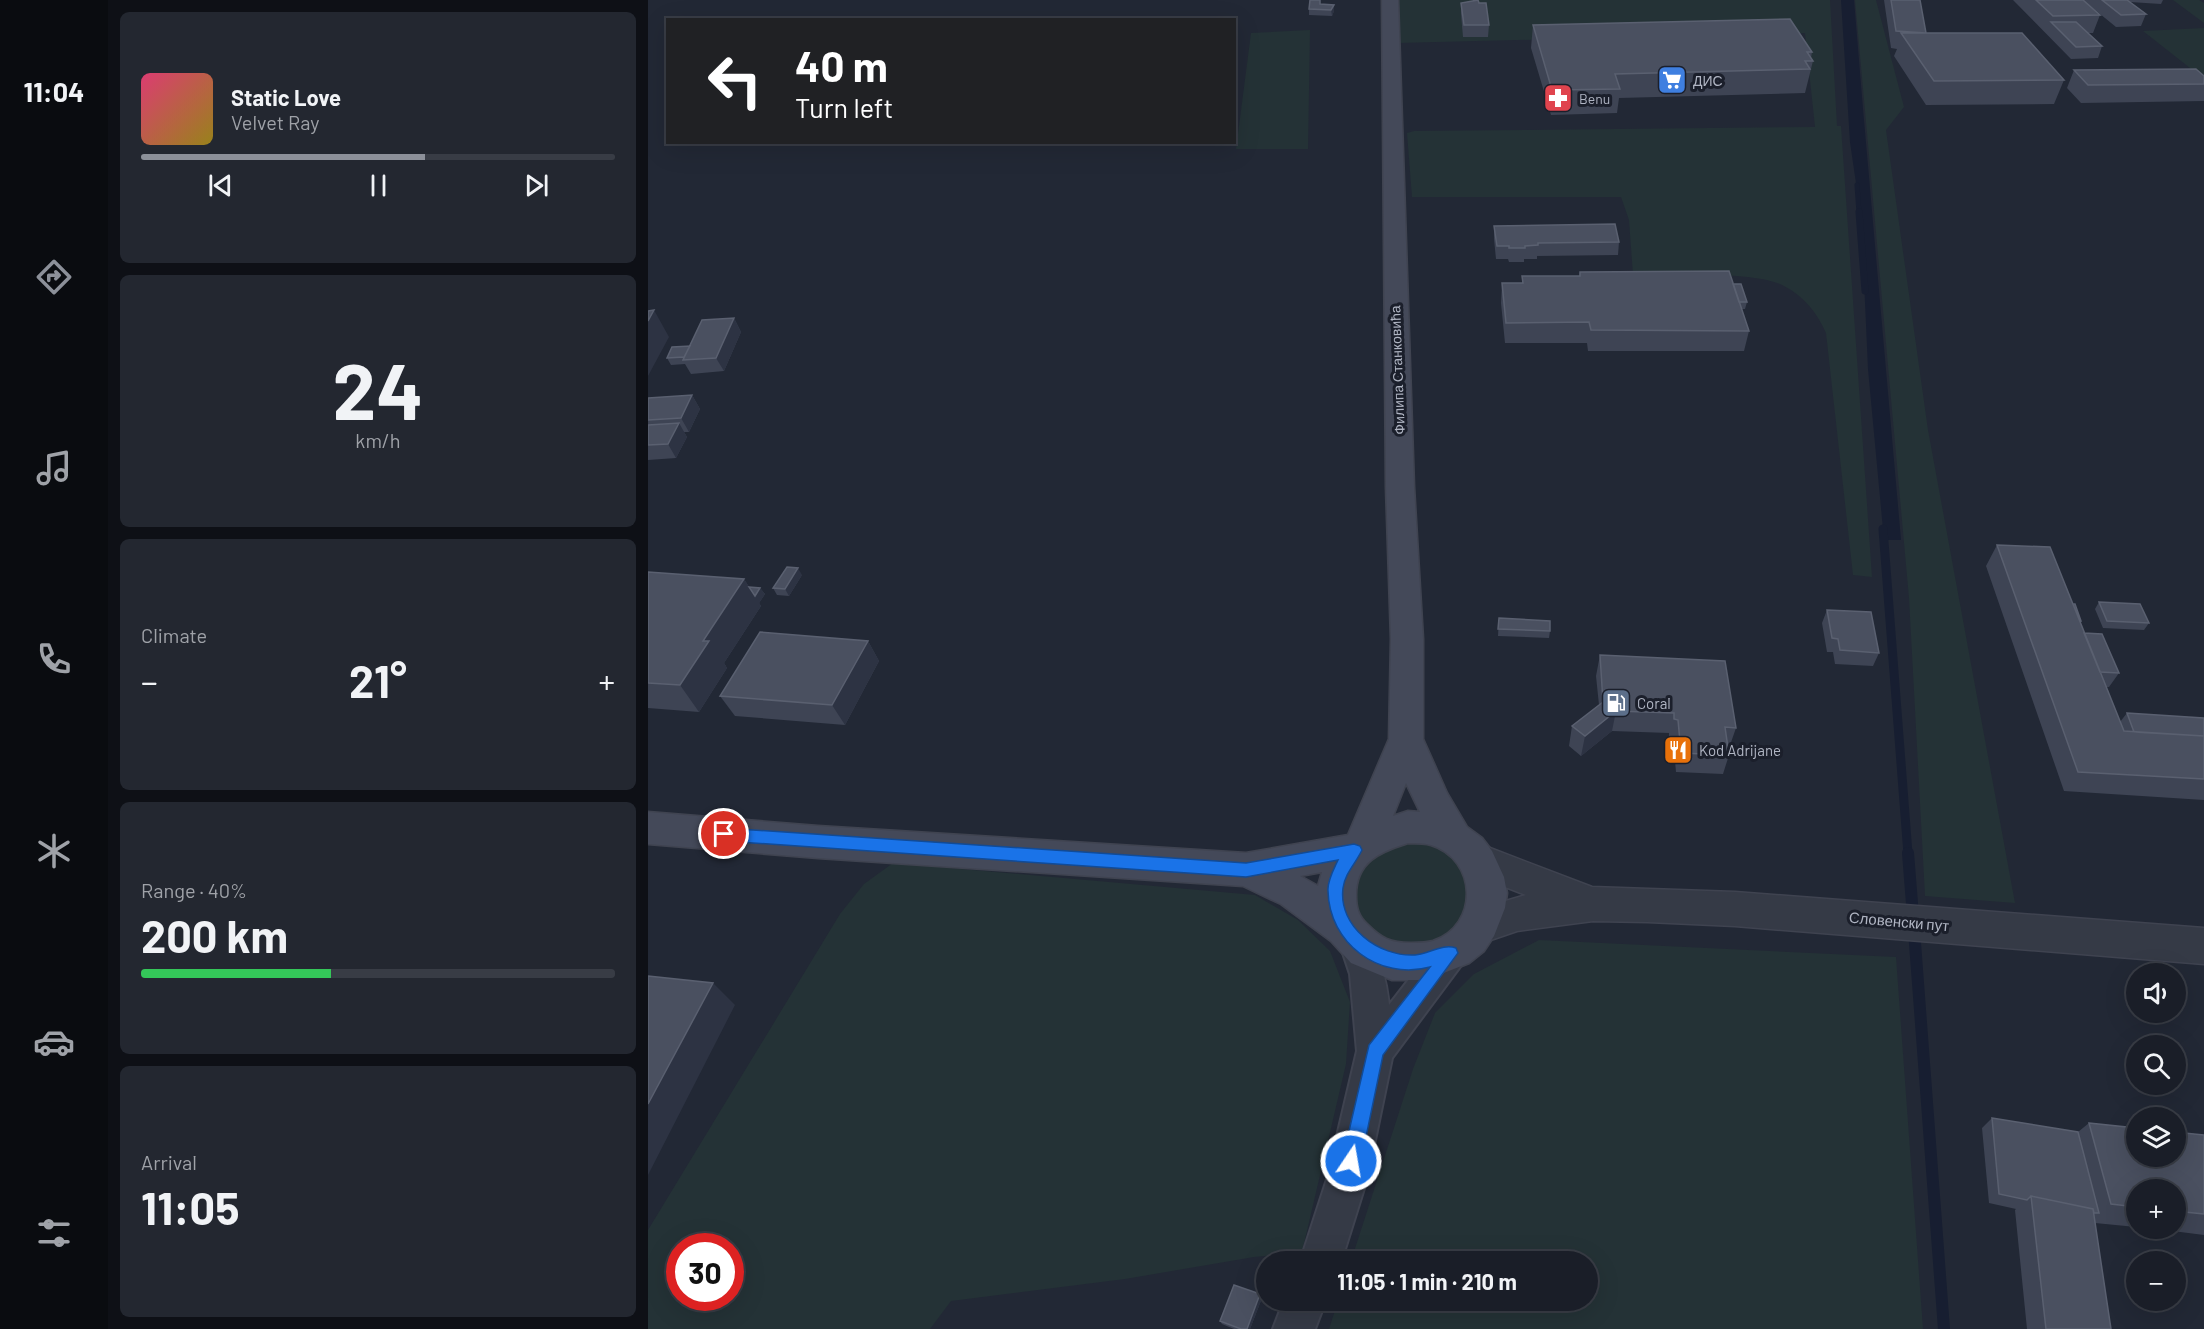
<!DOCTYPE html>
<html lang="en">
<head>
<meta charset="utf-8">
<style>
  :root { --surface:#1a1e28; --page:#232730; --text:#f1f3f6; --muted:#9fa2a8; --line:#383c45; --accent:#8c9099 }
  body { margin:0; font-family:Barlow,sans-serif; background:var(--page); color:var(--text); height:100vh; display:flex; flex-direction:column; font-size:22px; white-space:nowrap }
  * { box-sizing:border-box; margin:0 }
  p { font-size:20px; color:var(--muted) }
  .icon { flex:none; width:33px; height:33px; fill:none; stroke:currentColor; stroke-width:2; stroke-linecap:round; stroke-linejoin:round }
  .map { position:relative; flex:1; overflow:hidden }
  .drawer { display:flex; flex-direction:column; gap:12px; padding:12px; background:#0e1016; width:540px }
  .drawer>* { flex:none }
  .hud { position:absolute; left:18px; top:18px; width:570px; height:126px; border-radius:0px; box-shadow:0 6px 24px #0002,0 0 0 2px var(--line); background:#202124; color:#fff; overflow:hidden }
  .fabs { position:absolute; left:1478px; top:963px; display:grid; gap:12px }
  .fabs a { display:grid; place-items:center; width:60px; height:60px; border-radius:50%; background:var(--surface); box-shadow:0 6px 24px #0002,0 0 0 2px var(--line); font-size:30px }
  .speed { position:absolute; left:18px; top:1233px; display:flex; gap:12px; font-size:30px; font-weight:700; text-align:center }
  .speed>* { display:grid; place-content:center; width:78px; height:78px; border-radius:50%; background:var(--surface); box-shadow:0 6px 24px #0002,0 0 0 2px var(--line); line-height:1 }
  .speed .limit { border:9px solid #d22; background:#fff; color:#111 }
  .pin { position:absolute; display:grid; place-items:center; width:51px; height:51px; color:#fff; margin:-26px; border:3px solid #fff; border-radius:50%; box-shadow:0 2px 6px #0007 }
  .me { position:absolute; width:66px; margin:-33px; rotate:12deg; stroke-linejoin:round; filter:drop-shadow(0 0 4px #0008) }
  .turn { display:flex; align-items:center; gap:21px; height:126px; padding:0 30px; font-size:27px }
  .turn .icon { width:78px; height:78px; stroke-width:2.5 }
  .turn b { display:block; font-size:42px; line-height:51px }
  .big { font-size:45px; font-weight:700; line-height:1.1 }
  .drawer .tile { flex:1; display:flex; flex-direction:column; justify-content:center; gap:9px; min-width:0; padding:0 21px; border-radius:9px; background:var(--page) }
  .drawer .dial { align-items:center; gap:0 }
  .dial b { font-size:78px; line-height:1 }
  .song { display:flex; align-items:center; gap:18px }
  .cover { width:72px; height:72px; border-radius:9px; background:linear-gradient(135deg,hsl(340 70% 55%),hsl(50 70% 35%)) }
  .played { height:6px; border-radius:3px; background:linear-gradient(90deg,var(--accent) 60%,var(--line) 60%) }
  .keys { display:flex; justify-content:space-around; direction:ltr }
  .heat { display:flex; justify-content:space-between; align-items:center; font-size:33px; direction:ltr }
  .charge { height:9px; border-radius:4px; background:linear-gradient(90deg,#34c759 40%,var(--line) 0) }
  .trip { position:absolute; left:608px; top:1251px; width:342px; height:60px; border-radius:30px; background:var(--surface); box-shadow:0 6px 24px #0002,0 0 0 2px var(--line); font-weight:700; line-height:60px; text-align:center }
  main { display:flex; flex:1; min-height:0 }
  .dock { display:flex; flex-direction:column; width:108px; justify-content:space-around; align-items:center; background:#0a0c10; color:var(--muted) }
  .dock .icon { width:42px; height:42px }
  .dock .selected { color:var(--accent) }
  .dock b { font-size:27px; color:var(--text) }
  .map>svg:first-child { display:block }
  .green { fill:#243236; fill-rule:evenodd }
  .water { fill:#171e31 }
  .lines { fill:none; stroke-linecap:round; stroke-linejoin:round }
  .stream-far3 { stroke:#171e31; stroke-width:5 }
  .stream-far2 { stroke:#171e31; stroke-width:7 }
  .stream-far1 { stroke:#171e31; stroke-width:9 }
  .stream { stroke:#171e31; stroke-width:12 }
  .minor-casing { stroke:#3f4350; stroke-width:4 }
  .tertiary-casing { stroke:#3f4350; stroke-width:3 }
  .secondary-casing { stroke:#3f4350; stroke-width:3 }
  .minor { fill:#353a46; fill-rule:evenodd }
  .tertiary { fill:#353a46; fill-rule:evenodd }
  .secondary { fill:#444959; fill-rule:evenodd }
  .wall { fill:#3e4454 }
  .shaded-wall { fill:#2d3343 }
  .building { fill:#4a5060; stroke:#5a6070; stroke-width:1.5 }
  .route { fill:#1a73e8; stroke:#114b97; stroke-width:1.5 }
  .labels { text-anchor:middle; dominant-baseline:central; stroke-width:6; stroke-linejoin:round; paint-order:stroke }
  .far-poi-label { font-size:14px; fill:#b0b5c3; stroke:#1b1f2b; text-anchor:start }
  .far-street-label { font-size:14px; fill:#b0b5c3; stroke:#1b1f2b }
  .poi-label { font-size:15px; fill:#b0b5c3; stroke:#1b1f2b; text-anchor:start }
  .street-label { font-size:15px; fill:#b0b5c3; stroke:#1b1f2b }
</style>
</head>
<body>
<main>
<nav class="dock">
<b>11:04</b>
<svg class="icon selected" aria-label="directions" viewBox="0 0 24 24"><path d="M12 3l9 9-9 9-9-9zM9 14v-3h6M13 9l2 2-2 2"/></svg>
<svg class="icon" aria-label="music" viewBox="0 0 24 24"><path d="M9 18V5l10-2v13"/><circle cx="6" cy="18" r="3"/><circle cx="16" cy="16" r="3"/></svg>
<svg class="icon" aria-label="phone" viewBox="0 0 24 24"><path d="M5 4h4l2 5-3 2q2 4 5 5l2-3 5 2v4C11 20 4 13 5 4z"/></svg>
<svg class="icon" aria-label="climate" viewBox="0 0 24 24"><path d="M12 3v18M4 7l16 10M4 17L20 7"/></svg>
<svg class="icon" aria-label="car" viewBox="0 0 24 24"><path d="M5 17H2v-5l4-1 3-4h7l3 4 3 1v5h-3M9 17h6M6 11h13"/><circle cx="7" cy="17" r="2"/><circle cx="17" cy="17" r="2"/></svg>
<svg class="icon" aria-label="filters" viewBox="0 0 24 24"><path d="M4 7h16M4 17h16"/><circle cx="9" cy="7" r="2"/><circle cx="15" cy="17" r="2"/></svg>
</nav>
<section class="drawer">
<div class="tile">
<div class="song"><i class="cover"></i><div><b>Static Love</b><p>Velvet Ray</p></div></div>
<div class="played"></div>
<div class="keys"><svg class="icon" aria-label="previous" viewBox="0 0 24 24"><path d="M18 5L8 12l10 7zM5 5v14"/></svg><svg class="icon" aria-label="pause" viewBox="0 0 24 24"><path d="M8 5v14M16 5v14"/></svg><svg class="icon" aria-label="next" viewBox="0 0 24 24"><path d="M6 5l10 7-10 7zM19 5v14"/></svg></div>
</div>
<div class="tile dial"><b>24</b><p>km/h</p></div>
<div class="tile"><p>Climate</p>
<div class="heat"><a>−</a><b class="big">21°</b><a>+</a></div>
</div>
<div class="tile"><p>Range · 40%</p><b class="big">200 km</b><div class="charge"></div></div>
<div class="tile"><p>Arrival</p><b class="big">11:05</b></div>
</section>
<div class="map">
<svg width="1556" height="1329" viewBox="0 0 1556 1329">
  <rect width="100%" height="100%" fill="#222835"/>
  <path class="green" d="M 751,0 L 1182,0 L 1189,126 L 1193,126 L 1224,577 L 1205,575 L 1178,333 C 1169,313 1157,297 1136,286 C 1108,270 1021,276 985,275 L 981,220 L 973,197 L 764,197 L 759,133 L 766,131 L 1167,127 L 1157,33 L 750,43 Z
    M 1207,0 L 1228,0 L 1256,107 L 1238,130 L 1280,430 L 1367,903 L 1277,896 L 1261,598 Z
    M 1525,0 L 1551,0 L 1556,3 L 1556,23 Z
    M 1556,28 L 1556,79 L 1495,31 Z
    M 662,30 L 660,149 L 588,149 L 603,33 Z
    M 752,842 C 835,840 845,932 771,944 C 755,947 736,943 724,932 C 717,926 710,919 707,910 C 702,898 708,868 719,859 C 727,852 742,848 752,842 Z
    M 245,863 L 607,895 L 650,920 L 682,951 L 702,1002 L 698,1064 L 654,1252 L 606,1257 L 477,1279 L 303,1301 L 282,1329 L 0,1329 L 0,1230 L 192,914 L 216,884 ZM 32,1246 L 82,1246 L 82,1298 L 32,1298 Z
    M 891,940 L 1248,957 L 1275,1329 L 681,1329 L 690,1301 L 939,1300 L 939,1262 L 703,1261 L 765,1069 L 787,1013 L 826,974 Z"/>
  <path class="water" d="M 1193,0 L 1206,0 L 1215,109 L 1253,540 L 1236,540 L 1220,369 L 1216,280 L 1210,197 L 1202,142 Z"/>
  <g class="lines">
    <path class="stream-far3" d="M 1209,185 L 1211,213"/>
    <path class="stream-far2" d="M 1211,212 L 1217,291"/>
    <path class="stream-far1" d="M 1235,529 L 1260,854"/>
    <path class="stream" d="M 1260,853 L 1265,916
      M 1266,930 L 1296,1329"/>
    <g class="minor-casing">
      <path id="minor" d="M 708,925 L 720,930 C 731,955 738,977 741,1005 L 790,942 L 802,937 L 814,942 L 819,953 L 814,964 L 744,1058 L 719,1179 L 693,1262 L 652,1262 L 679,1179 L 709,1051 L 702,974 L 691,941 L 696,930 Z
        M 636,1300 L 678,1300 L 667,1329 L 625,1329 Z"/>
    </g>
    <g class="tertiary-casing">
      <path id="tertiary" d="M 829,843 L 944,887 L 1087,892 L 1556,928 L 1556,964 L 1087,926 L 1000,922 L 945,921 L 869,931 L 831,944 L 817,939 L 811,926 L 817,913 L 878,895 L 816,871 L 810,859 L 816,847 Z"/>
    </g>
    <g class="secondary-casing">
      <path id="secondary" d="M 734,0 L 750,0 L 766,487 L 775,639 L 775,739 L 799,793 L 819,827 L 834,838 L 844,851 L 856,877 L 859,893 L 857,908 L 846,936 L 836,951 L 821,963 L 778,980 L 744,980 L 703,963 L 683,941 L 633,904 L 595,886 L 170,858 L 0,844 L 0,812 L 170,826 L 598,853 L 700,835 L 741,739 L 743,639 L 738,487 ZM 758,783 L 772,812 L 760,811 L 745,816 ZM 760,843 C 767,843 776,843 783,845 C 829,859 832,925 785,941 C 778,943 770,943 763,943 C 742,943 733,938 719,924 C 710,916 708,907 708,895 C 708,862 731,852 760,843 ZM 674,872 L 670,886 L 652,876 Z"/>
    </g>
    <use href="#minor" class="minor"/>
    <use href="#tertiary" class="tertiary"/>
    <use href="#secondary" class="secondary"/>
  </g>
  <path class="wall" d="M 1236,0 L 1272,0 L 1278,33 L 1416,80 L 1406,104 L 1278,105 L 1246,56 L 1249,49 L 1243,48 Z
    M 1365,0 L 1435,0 L 1452,15 L 1445,33 L 1440,33 L 1454,46 L 1450,58 L 1423,59 Z
    M 1435,0 L 1515,0 L 1513,4 L 1482,2 L 1498,14 L 1493,26 L 1468,27 Z
    M 813,3 L 831,3 L 841,25 L 840,37 L 815,37 L 813,14 Z
    M 673,4 L 686,5 L 686,11 L 684,16 L 661,15 L 661,9 Z
    M 885,25 L 1164,52 L 1163,58 L 1165,61 L 1157,93 L 971,98 L 969,113 L 903,115 L 883,48 Z
    M 1426,70 L 1556,76 L 1556,101 L 1433,103 L 1419,88 Z
    M 846,226 L 971,242 L 970,255 L 889,256 L 889,259 L 876,259 L 876,262 L 861,262 L 860,259 L 848,259 L 846,239 Z
    M 932,272 L 1085,284 L 1099,302 L 1097,309 L 1094,309 L 1101,331 L 1096,351 L 940,351 L 939,343 L 857,343 L 853,303 L 854,283 L 874,283 L 874,276 L 931,276 Z
    M 86,318 L 93,332 L 76,371 L 43,374 L 37,364 L 23,365 L 19,358 L 42,346 Z
    M 44,395 L 52,409 L 41,432 L 36,432 L 39,437 L 28,458 L 0,460 L 0,399 Z
    M 1349,545 L 1425,604 L 1433,621 L 1432,623 L 1436,633 L 1471,673 L 1461,687 L 1458,687 L 1472,722 L 1479,713 L 1556,718 L 1556,800 L 1416,791 L 1338,566 Z
    M 0,572 L 96,579 L 101,587 L 112,588 L 117,594 L 111,603 L 113,606 L 76,663 L 79,668 L 51,712 L 0,708 Z
    M 154,575 L 141,596 L 129,595 L 125,588 Z
    M 1451,602 L 1501,623 L 1496,630 L 1455,628 L 1447,609 Z
    M 1179,610 L 1231,653 L 1225,666 L 1187,664 L 1185,652 L 1179,652 L 1174,623 Z
    M 851,618 L 902,631 L 901,638 L 850,636 Z
    M 220,641 L 231,661 L 197,725 L 87,716 L 72,696 Z
    M 952,655 L 1088,728 L 1081,748 L 1080,748 L 1081,755 L 1075,774 L 1028,772 L 1025,740 L 1021,739 L 1021,733 L 964,731 L 933,756 L 921,746 L 924,726 L 951,705 L 948,676 Z
    M 1344,1118 L 1430,1132 L 1441,1123 L 1556,1135 L 1556,1235 L 1501,1228 L 1527,1228 L 1527,1190 L 1488,1190 L 1488,1227 L 1447,1223 L 1463,1329 L 1379,1329 L 1367,1210 L 1368,1209 L 1341,1203 L 1334,1128 Z
    M 612,1294 L 614,1298 L 602,1329 L 586,1329 L 574,1324 L 572,1321 Z"/>
  <path class="shaded-wall" d="M 686,5 L 686,11 L 684,16 L 683,10 Z
    M 6,310 L 21,337 L 0,376 L 0,321 Z
    M 86,318 L 93,332 L 76,371 L 68,358 Z
    M 44,395 L 52,409 L 41,432 L 33,418 Z
    M 31,423 L 39,437 L 28,458 L 20,444 Z
    M 150,568 L 154,575 L 141,596 L 137,589 Z
    M 96,579 L 107,596 L 112,588 L 117,594 L 111,603 L 113,606 L 76,663 L 79,668 L 51,712 L 32,685 L 55,641 Z
    M 220,641 L 231,661 L 197,725 L 184,705 Z
    M 968,711 L 964,731 L 933,756 L 937,736 Z
    M 65,983 L 87,1005 L 0,1175 L 0,1104 Z
    M 612,1294 L 614,1298 L 602,1329 L 599,1329 Z"/>
  <path class="building" d="M 662,0 L 672,0 L 672,4 L 686,5 L 683,10 L 661,9 Z
    M 830,0 L 831,3 L 838,3 L 841,25 L 816,25 L 813,3 Z
    M 1243,0 L 1272,0 L 1278,33 L 1248,31 Z
    M 1388,0 L 1435,0 L 1452,15 L 1405,16 Z
    M 1454,0 L 1479,0 L 1498,14 L 1473,15 Z
    M 1142,19 L 1164,52 L 1159,52 L 1165,61 L 1157,61 L 1162,69 L 967,74 L 972,89 L 904,90 L 885,25 Z
    M 1403,22 L 1428,22 L 1454,46 L 1428,47 Z
    M 1253,33 L 1374,33 L 1416,80 L 1286,81 Z
    M 1548,69 L 1556,76 L 1556,84 L 1440,85 L 1426,70 Z
    M 967,224 L 971,242 L 890,243 L 890,245 L 877,246 L 877,248 L 861,248 L 861,246 L 849,246 L 846,226 Z
    M 1081,271 L 1101,331 L 943,330 L 941,322 L 858,323 L 854,283 L 875,283 L 874,276 L 932,276 L 932,272 Z
    M 1085,284 L 1093,284 L 1099,302 L 1091,302 Z
    M 6,310 L 0,321 L 0,311 Z
    M 86,318 L 68,358 L 35,360 L 54,320 Z
    M 42,346 L 36,357 L 19,358 L 24,347 Z
    M 44,395 L 33,418 L 0,420 L 0,398 Z
    M 31,423 L 20,444 L 0,445 L 0,425 Z
    M 1349,545 L 1402,547 L 1476,731 L 1556,736 L 1556,779 L 1430,772 Z
    M 139,567 L 150,568 L 137,589 L 125,588 Z
    M 0,572 L 96,579 L 55,641 L 61,641 L 32,685 L 0,683 Z
    M 101,587 L 112,588 L 107,596 Z
    M 1451,602 L 1492,604 L 1501,623 L 1459,621 Z
    M 1425,604 L 1427,604 L 1433,621 L 1432,621 Z
    M 1179,610 L 1223,612 L 1231,653 L 1192,650 L 1190,639 L 1184,638 Z
    M 851,618 L 902,621 L 902,631 L 850,629 Z
    M 112,632 L 220,641 L 184,705 L 72,696 Z
    M 1436,633 L 1454,634 L 1471,673 L 1452,672 Z
    M 952,655 L 1077,661 L 1088,728 L 1077,727 L 1081,755 L 1033,753 L 1030,720 L 1026,719 L 1026,713 L 968,711 L 937,736 L 924,726 L 955,702 Z
    M 1479,713 L 1556,718 L 1556,736 L 1486,732 Z
    M 0,976 L 65,983 L 0,1104 Z
    M 1344,1118 L 1430,1132 L 1451,1213 L 1446,1213 L 1445,1209 L 1383,1196 L 1379,1200 L 1351,1194 Z
    M 1441,1123 L 1488,1128 L 1488,1156 L 1527,1156 L 1527,1132 L 1556,1135 L 1556,1214 L 1527,1211 L 1527,1190 L 1488,1190 L 1488,1207 L 1463,1204 Z
    M 1383,1196 L 1445,1209 L 1463,1329 L 1398,1329 Z
    M 586,1285 L 612,1294 L 599,1329 L 593,1329 L 572,1321 Z"/>
  <path class="route" d="M 76,828 L 598,863 L 706,844 L 712,846 L 714,850 C 708,863 697,873 695,888 C 690,927 731,957 767,955 C 781,954 795,943 808,948 L 810,953 L 735,1055 L 713,1161 L 710,1167 L 703,1170 L 697,1167 L 694,1161 L 721,1045 L 782,967 C 731,981 681,943 680,891 C 679,881 686,869 690,860 L 598,877 L 76,841 L 70,839 L 68,834 L 70,830 Z"/>
  <defs>
    <g id="supermarket-square" transform="scale(1.5)"><rect x="-9" y="-9" width="18" height="18" rx="4" fill="#3f7fe0" stroke="#1b1f2b"/><path d="M-6-5.5h2.5l.6 2H6L4.5 2H-2.5L-4.4-4H-6ZM-1.5 3.2a1.3 1.3 0 1 0 .1 0ZM3 3.2a1.3 1.3 0 1 0 .1 0Z" fill="#fff"/></g>
    <g id="pharmacy-square" transform="scale(1.5)"><rect x="-9" y="-9" width="18" height="18" rx="4" fill="#e0444e" stroke="#1b1f2b"/><path d="M-2-6h4v4h4v4h-4v4h-4v-4h-4v-4h4Z" fill="#fff"/></g>
    <g id="fuel-square" transform="scale(1.5)"><rect x="-9" y="-9" width="18" height="18" rx="4" fill="#5c6f8a" stroke="#1b1f2b"/><path d="M-5.5-6h7V0h2V4h1.3V-2.5L3-4.5l.8-.8L6-3V5H2.5V1h-1V6h-7ZM-4.2-4.7v3.2H.2V-4.7Z" fill="#fff"/></g>
    <g id="restaurant-square" transform="scale(1.5)"><rect x="-9" y="-9" width="18" height="18" rx="4" fill="#e8710a" stroke="#1b1f2b"/><path d="M-5-6h1v4h1v-4h1v4h1v-4h1v5L-1.5 .5V6h-2V.5L-5-1ZM5-6V6H3V1.5H1.5Q1.5-4 5-6Z" fill="#fff"/></g>
  </defs>
  <g fill-rule="evenodd">
    <use href="#supermarket-square" x="1024" y="80"/>
    <use href="#pharmacy-square" x="910" y="98"/>
    <use href="#fuel-square" x="968" y="703"/>
    <use href="#restaurant-square" x="1030" y="750"/>
  </g>
  <g class="labels">
    <g class="far-poi-label">
      <text x="1045" y="80">ДИС</text>
      <text x="931" y="98">Benu</text>
    </g>
    <g class="far-street-label">
      <text transform="translate(749 370) rotate(-92)">Филипа Станковића</text>
    </g>
    <g class="poi-label">
      <text x="989" y="703">Coral</text>
      <text x="1051" y="750">Kod Adrijane</text>
    </g>
    <g class="street-label">
      <text transform="translate(1251 921) rotate(5)">Словенски пут</text>
    </g>
  </g>
</svg>
<div class="fabs">
<a><svg class="icon" aria-label="sound" viewBox="0 0 24 24"><path d="M4 9h4l5-4v14l-5-4H4zM17 9q2 3 0 6"/></svg></a>
<a><svg class="icon" aria-label="search" viewBox="0 0 24 24"><circle cx="10" cy="10" r="6"/><path d="M15 15l6 6"/></svg></a>
<a><svg class="icon" aria-label="layers" viewBox="0 0 24 24"><path d="M12 4l9 5-9 5-9-5zM3 14l9 5 9-5"/></svg></a>
<a>+</a>
<a>−</a>
</div>
<div class="speed"><div class="limit">30</div></div>
<div class="pin" style="left:76px;top:834px;background:#d93025"><svg class="icon" aria-label="arrive" viewBox="0 0 24 24"><path d="M6 21V4h12l-3 4 3 4H6"/></svg></div>
<svg class="me" style="left:703px;top:1161px" viewBox="-20 -20 40 40"><circle r="17" fill="#1a73e8" stroke="#fff" stroke-width="3"/><path d="M0-11L8 9 0 5-8 9z" fill="#fff"/></svg>
<div class="trip">11:05 · 1 min · 210 m</div>
<div class="hud">
<div class="turn"><svg class="icon" aria-label="left" viewBox="0 0 24 24"><path d="M17 20v-9H6M10 6l-5 5 5 5"/></svg><div><b>40 m</b>Turn left</div></div>
</div>
</div>
</main>
</body>
</html>
